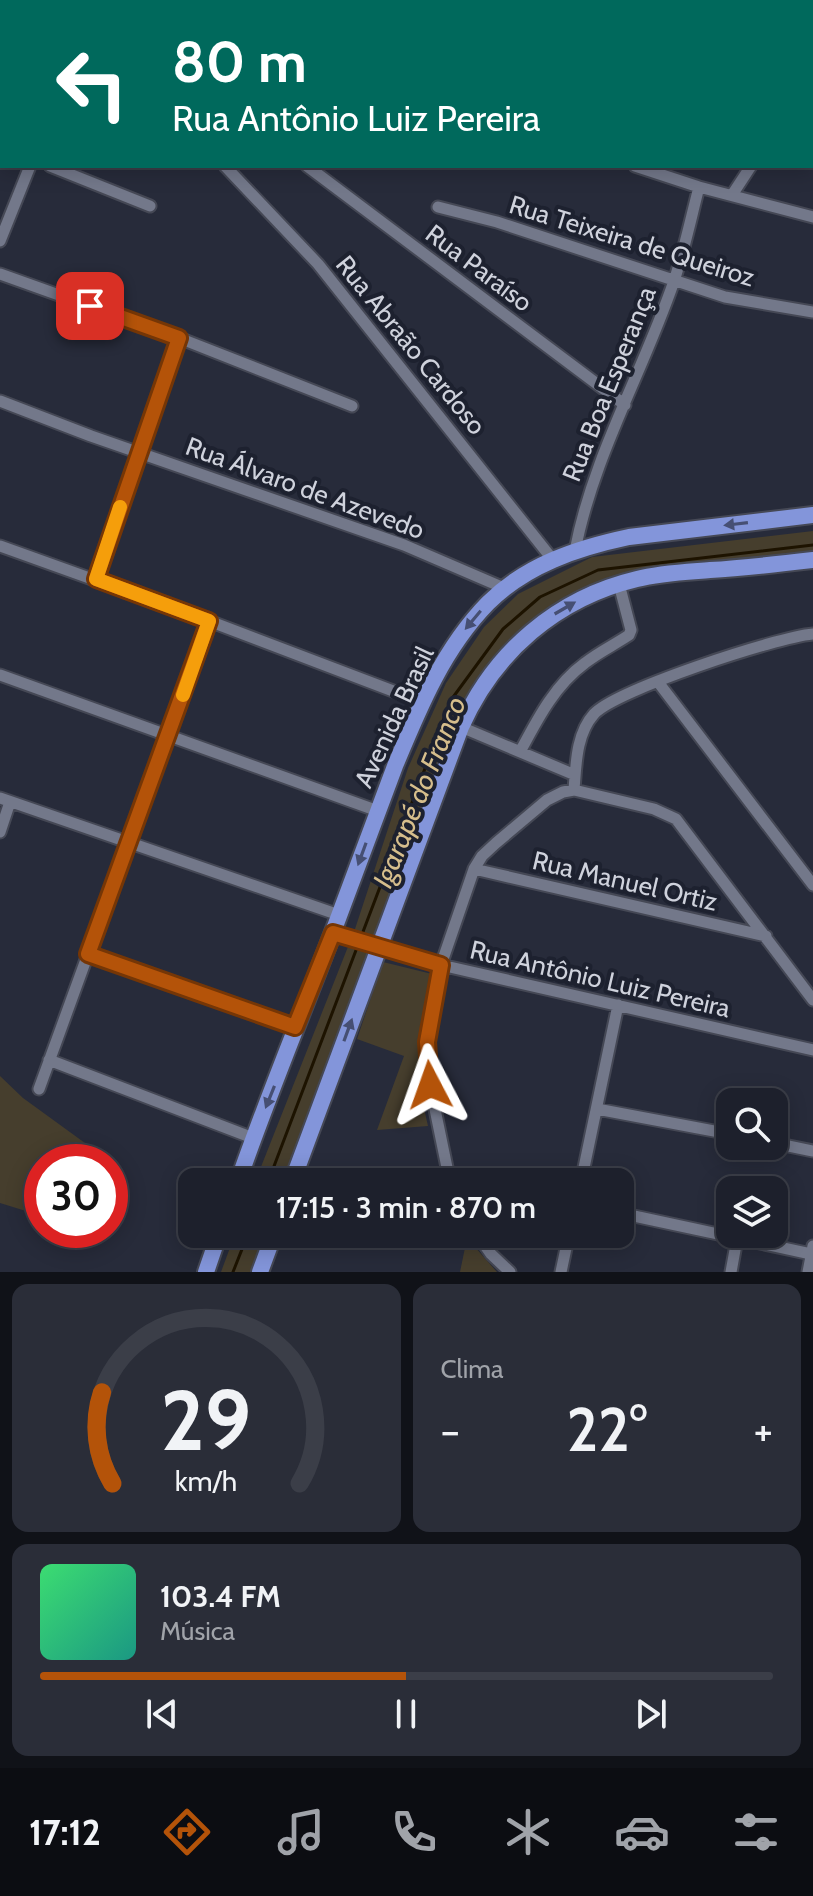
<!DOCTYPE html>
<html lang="pt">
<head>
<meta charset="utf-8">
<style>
  :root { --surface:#1d202c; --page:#2a2d38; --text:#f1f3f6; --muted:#a0a3a9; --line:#3b3e48; --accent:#b45309 }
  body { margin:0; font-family:Cabin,sans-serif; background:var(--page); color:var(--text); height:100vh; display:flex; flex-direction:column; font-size:30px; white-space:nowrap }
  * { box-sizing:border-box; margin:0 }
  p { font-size:26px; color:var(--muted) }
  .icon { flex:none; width:44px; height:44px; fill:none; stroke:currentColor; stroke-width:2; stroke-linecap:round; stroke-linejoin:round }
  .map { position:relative; height:1272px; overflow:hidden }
  .drawer { display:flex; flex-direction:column; gap:12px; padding:12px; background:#101218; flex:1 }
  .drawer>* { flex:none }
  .banner { position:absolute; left:0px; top:0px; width:814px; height:168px; box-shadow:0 4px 20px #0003,0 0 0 2px var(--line); background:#00695c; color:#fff; overflow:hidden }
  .fabs { position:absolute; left:716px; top:1088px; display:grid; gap:16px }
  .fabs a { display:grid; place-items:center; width:72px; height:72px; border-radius:16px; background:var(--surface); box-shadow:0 4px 20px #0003,0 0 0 2px var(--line); font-size:40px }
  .speed { position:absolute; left:24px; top:1144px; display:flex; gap:16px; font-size:40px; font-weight:700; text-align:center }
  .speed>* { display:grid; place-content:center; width:104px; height:104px; border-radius:50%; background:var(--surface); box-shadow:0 4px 20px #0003,0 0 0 2px var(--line); line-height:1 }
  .speed .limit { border:12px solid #d22; background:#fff; color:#111 }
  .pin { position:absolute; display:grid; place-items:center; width:68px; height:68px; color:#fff; margin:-34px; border-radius:16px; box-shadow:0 4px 12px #0006 }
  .me { position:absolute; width:88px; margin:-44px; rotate:356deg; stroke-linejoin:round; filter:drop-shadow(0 0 6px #0008) }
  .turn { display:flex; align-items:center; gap:28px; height:168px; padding:0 40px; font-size:36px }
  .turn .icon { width:104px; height:104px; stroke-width:2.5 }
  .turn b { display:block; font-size:56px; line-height:68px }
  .big { font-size:60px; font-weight:600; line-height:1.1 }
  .drawer .card { flex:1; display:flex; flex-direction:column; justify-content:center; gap:12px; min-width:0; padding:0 28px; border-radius:16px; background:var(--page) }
  .drawer .dial { align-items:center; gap:0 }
  .dial svg { height:208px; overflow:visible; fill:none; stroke:var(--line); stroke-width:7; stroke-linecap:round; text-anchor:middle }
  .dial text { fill:var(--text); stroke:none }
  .song { display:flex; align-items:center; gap:24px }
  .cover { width:96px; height:96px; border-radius:12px; background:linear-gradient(135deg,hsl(140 70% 55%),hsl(170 70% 35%)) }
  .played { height:8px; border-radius:4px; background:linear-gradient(90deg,var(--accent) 50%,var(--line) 50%) }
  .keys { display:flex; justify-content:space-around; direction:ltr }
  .heat { display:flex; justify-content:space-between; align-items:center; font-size:44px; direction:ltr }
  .drawer .tiles { flex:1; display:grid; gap:12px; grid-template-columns:1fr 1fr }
  .card:last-child { grid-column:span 2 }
  .trip { position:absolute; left:178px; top:1168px; width:456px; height:80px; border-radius:16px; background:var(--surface); box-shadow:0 4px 20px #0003,0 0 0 2px var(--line); font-weight:600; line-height:80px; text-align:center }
  .tabs { display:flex; height:128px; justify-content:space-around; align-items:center; background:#0c0d12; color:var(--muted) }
  .tabs .icon { width:56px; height:56px }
  .tabs .active { color:var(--accent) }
  .tabs b { font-size:36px; color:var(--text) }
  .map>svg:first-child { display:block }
  .green { fill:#463e2d }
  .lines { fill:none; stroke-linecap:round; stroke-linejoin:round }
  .stream { stroke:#1d1300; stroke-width:3 }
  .minor-casing { stroke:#454855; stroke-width:15 }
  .highway-casing { stroke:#454855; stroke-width:20 }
  .minor { stroke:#73788a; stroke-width:11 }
  .highway { stroke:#8395da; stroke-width:16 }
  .oneway { fill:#464f73 }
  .route-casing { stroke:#753606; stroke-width:20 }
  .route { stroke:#b45309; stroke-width:14 }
  .slow { stroke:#f59e0b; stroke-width:14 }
  .labels { text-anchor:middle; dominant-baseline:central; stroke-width:8; stroke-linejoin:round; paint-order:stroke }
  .street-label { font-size:26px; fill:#cfd2dc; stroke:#1d212f }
  .water-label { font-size:28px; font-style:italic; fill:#d6be8c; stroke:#1d212f }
</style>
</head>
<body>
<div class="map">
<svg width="813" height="1272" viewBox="0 0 813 1272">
  <rect width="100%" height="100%" fill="#272b3a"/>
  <path class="green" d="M 813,531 L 813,556 L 600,586 L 500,655 L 321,1079 L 285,1182 L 255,1182 L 355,929 L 408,768 L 446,683 L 484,627 L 518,594 L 592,557 Z
    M 383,962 L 432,974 L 418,1082 L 428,1126 L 377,1130 L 404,1056 L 357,1039 Z
    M 0,1076 L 23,1098 L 118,1167 L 110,1185 L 110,1162 L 42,1162 L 42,1216 L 0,1203 Z
    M 235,1234 L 266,1234 L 252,1272 L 221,1272 Z
    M 467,1238 L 497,1272 L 460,1272 Z"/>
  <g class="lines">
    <path class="stream" d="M 268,1182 L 451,700 L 503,629 L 540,597 L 598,570 L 813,545
      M 233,1272 L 248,1234"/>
    <g class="minor-casing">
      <path id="minor" d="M 89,0 L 90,2
        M 257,0 L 258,2
        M 550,2 L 554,0
        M 694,2 L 698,0
        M 812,28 L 813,27
        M 812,133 L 813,133
        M 50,166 L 150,206
        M 225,166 L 318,264 L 553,560
        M 307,166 L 625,405
        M 635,166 L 699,187 L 813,217
        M 732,195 L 751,166
        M 438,207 L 497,222 L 725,297 L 813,312
        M 0,241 L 30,166
        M 0,274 L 179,338 L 352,406
        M 0,401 L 91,436 L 404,545 L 504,588
        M 0,546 L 209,621 L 422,702
        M 575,551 C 593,456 643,372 674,281 C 684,251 691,218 699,187
        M 96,579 L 179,338
        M 0,675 L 378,811
        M 658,682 L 813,885
        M 461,727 L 575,775
        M 521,750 C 538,718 555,685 585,663 C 599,652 614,645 629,635 L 631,630 L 619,584
        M 574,790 C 576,765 576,734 594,714 C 616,690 777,637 813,634
        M 0,798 L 339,915
        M 0,832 L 10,802
        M 474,869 L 766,936
        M 333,933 L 441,965 L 813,1050
        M 88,954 L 295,1027
        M 49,1060 L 253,1138
        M 39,1089 L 209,621
        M 597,1109 L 730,1134
        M 774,1143 L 813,1151
        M 450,1182 L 430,1085 L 427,1042 L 441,965 L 474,869 L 482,856 L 496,843 L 547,800 L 563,792 L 574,790 L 654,809 L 676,819 L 813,1000
        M 581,1182 L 618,1005
        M 620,1213 L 811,1254
        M 477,1234 L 491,1254 L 510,1272
        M 561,1272 L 569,1234
        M 731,1272 L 737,1239
        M 808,1272 L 813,1246"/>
    </g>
    <g class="highway-casing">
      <path id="highway" d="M 238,1182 C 267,1098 302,1015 333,932 C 354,877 374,821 395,766 C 419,708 443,649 488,603 C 526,565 577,548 629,537 L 813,515
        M 292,1182 L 461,727 C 494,652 557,598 637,579 C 660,573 685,572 710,570 C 744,568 779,564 813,560
        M 206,1272 L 219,1234
        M 260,1272 L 274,1234"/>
    </g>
    <use href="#minor" class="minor"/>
    <use href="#highway" class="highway"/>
  </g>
  <defs><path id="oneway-solid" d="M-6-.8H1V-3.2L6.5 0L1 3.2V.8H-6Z" transform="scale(2)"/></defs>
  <g class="oneway">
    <use href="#oneway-solid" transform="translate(736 524) rotate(173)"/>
    <use href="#oneway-solid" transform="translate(565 608) rotate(-30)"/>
    <use href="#oneway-solid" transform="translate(473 620) rotate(130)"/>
    <use href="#oneway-solid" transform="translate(362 854) rotate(110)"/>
    <use href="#oneway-solid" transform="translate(348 1030) rotate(-70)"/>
    <use href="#oneway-solid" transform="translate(270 1097) rotate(112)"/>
  </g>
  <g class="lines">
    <g class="route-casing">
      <path id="route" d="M 90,306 L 179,338 L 96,579 L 209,621 L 88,954 L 295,1027 L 333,933 L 441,965 L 427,1042 L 430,1085"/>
    </g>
    <use href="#route" class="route"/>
    <path class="slow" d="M 120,507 L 96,579 L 209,621 L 183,695"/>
  </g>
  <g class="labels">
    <g class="street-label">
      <text transform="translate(632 241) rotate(17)">Rua Teixeira de Queiroz</text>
      <text transform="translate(479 268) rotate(37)">Rua Paraíso</text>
      <text transform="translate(411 345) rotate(51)">Rua Abraão Cardoso</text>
      <text transform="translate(609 384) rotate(-68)">Rua Boa Esperança</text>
      <text transform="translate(305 488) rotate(20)">Rua Álvaro de Azevedo</text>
      <text transform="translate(394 717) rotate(-65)">Avenida Brasil</text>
      <text transform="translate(625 881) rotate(13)">Rua Manuel Ortiz</text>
      <text transform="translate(600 979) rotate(13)">Rua Antônio Luiz Pereira</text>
    </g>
    <g class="water-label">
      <text transform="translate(419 792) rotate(-68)">Igarapé do Franco</text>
    </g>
  </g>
</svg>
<div class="fabs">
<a><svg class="icon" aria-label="search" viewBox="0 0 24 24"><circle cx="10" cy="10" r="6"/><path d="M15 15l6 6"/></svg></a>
<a><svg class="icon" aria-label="layers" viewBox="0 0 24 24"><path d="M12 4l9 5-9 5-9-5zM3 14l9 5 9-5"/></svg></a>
</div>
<div class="speed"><div class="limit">30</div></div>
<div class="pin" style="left:90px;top:306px;background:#d93025"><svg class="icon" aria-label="arrive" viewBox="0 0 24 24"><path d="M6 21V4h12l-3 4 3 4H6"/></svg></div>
<svg class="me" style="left:430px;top:1085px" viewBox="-20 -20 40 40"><path d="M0-17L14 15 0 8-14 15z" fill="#b45309" stroke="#fff" stroke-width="4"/></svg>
<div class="trip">17:15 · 3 min · 870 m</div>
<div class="banner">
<div class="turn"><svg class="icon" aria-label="left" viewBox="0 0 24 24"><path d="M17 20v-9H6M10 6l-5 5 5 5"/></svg><div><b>80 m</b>Rua Antônio Luiz Pereira</div></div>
</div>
</div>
<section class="drawer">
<div class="tiles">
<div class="card dial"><svg viewBox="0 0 100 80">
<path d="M14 69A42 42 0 1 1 86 69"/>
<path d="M14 69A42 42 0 0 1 10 34" stroke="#b45309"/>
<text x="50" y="56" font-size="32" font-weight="700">29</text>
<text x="50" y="72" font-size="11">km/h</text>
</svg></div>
<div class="card"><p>Clima</p>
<div class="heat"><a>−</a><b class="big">22°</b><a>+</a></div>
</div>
<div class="card">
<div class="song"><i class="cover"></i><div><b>103.4 FM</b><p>Música</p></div></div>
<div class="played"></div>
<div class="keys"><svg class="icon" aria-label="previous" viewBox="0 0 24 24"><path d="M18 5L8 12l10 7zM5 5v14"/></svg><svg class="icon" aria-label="pause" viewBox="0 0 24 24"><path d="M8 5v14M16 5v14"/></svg><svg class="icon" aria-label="next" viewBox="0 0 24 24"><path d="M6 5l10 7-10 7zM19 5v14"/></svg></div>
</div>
</div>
</section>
<nav class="tabs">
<b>17:12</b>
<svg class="icon active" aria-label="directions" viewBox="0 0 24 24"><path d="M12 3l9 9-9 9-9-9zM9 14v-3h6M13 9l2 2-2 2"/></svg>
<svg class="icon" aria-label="music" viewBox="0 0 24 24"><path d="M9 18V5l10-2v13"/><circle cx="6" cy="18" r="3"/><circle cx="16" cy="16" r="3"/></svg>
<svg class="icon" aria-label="phone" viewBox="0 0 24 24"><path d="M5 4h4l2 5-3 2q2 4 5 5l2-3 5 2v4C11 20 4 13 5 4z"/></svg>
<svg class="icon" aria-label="climate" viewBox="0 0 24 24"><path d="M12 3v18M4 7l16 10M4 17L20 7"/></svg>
<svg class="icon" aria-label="car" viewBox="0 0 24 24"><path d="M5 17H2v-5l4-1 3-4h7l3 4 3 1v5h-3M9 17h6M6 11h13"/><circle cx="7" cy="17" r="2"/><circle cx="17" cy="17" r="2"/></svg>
<svg class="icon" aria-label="filters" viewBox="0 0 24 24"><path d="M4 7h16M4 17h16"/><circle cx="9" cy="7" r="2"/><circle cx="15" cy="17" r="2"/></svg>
</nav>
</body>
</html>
